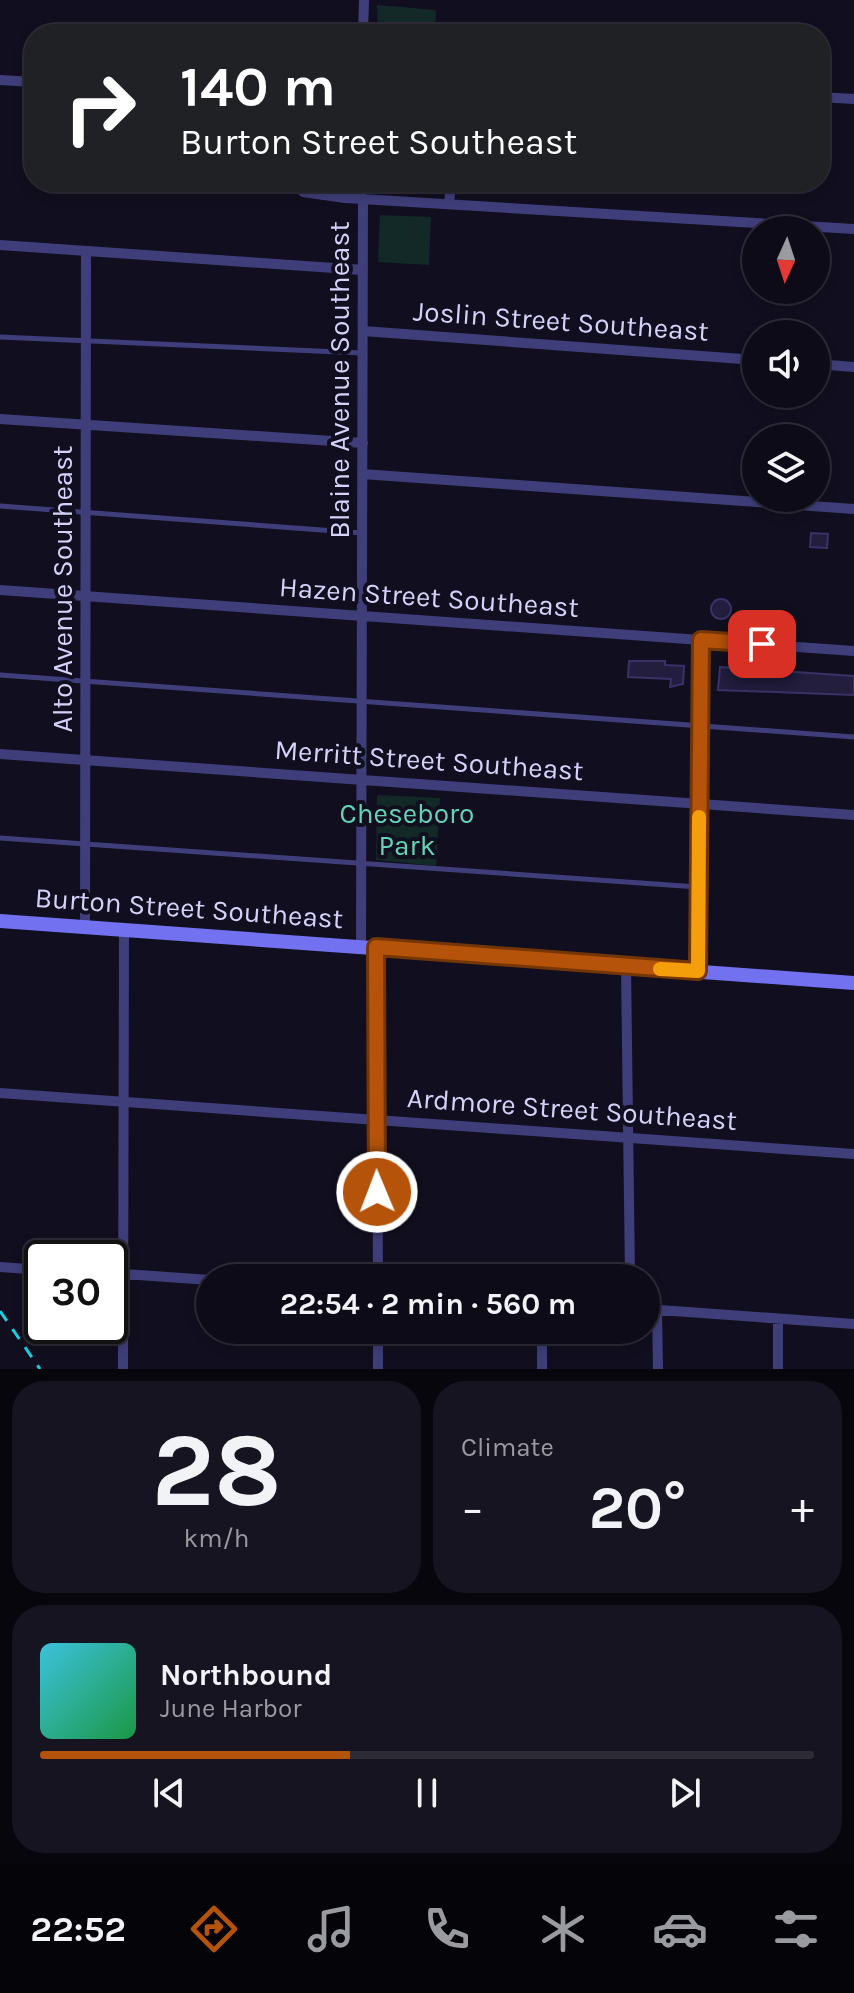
<!DOCTYPE html>
<html lang="en">
<head>
<meta charset="utf-8">
<style>
  :root { --surface:#0d0b17; --page:#161420; --text:#f1f3f6; --muted:#9a9ba1; --line:#2d2b36; --accent:#b45309 }
  body { margin:0; font-family:Karla,sans-serif; background:var(--page); color:var(--text); height:100vh; display:flex; flex-direction:column; font-size:30px; white-space:nowrap }
  * { box-sizing:border-box; margin:0 }
  p { font-size:26px; color:var(--muted) }
  .icon { flex:none; width:44px; height:44px; fill:none; stroke:currentColor; stroke-width:2; stroke-linecap:round; stroke-linejoin:round }
  .map { position:relative; height:1369px; overflow:hidden }
  .panel { display:flex; flex-direction:column; gap:12px; padding:12px; background:#07060d; flex:1 }
  .panel>* { flex:none }
  .top-card { position:absolute; left:24px; top:24px; width:806px; height:168px; border-radius:32px; box-shadow:0 4px 12px #0003,0 0 0 2px var(--line); background:#202124; color:#fff; overflow:hidden }
  .needle { width:52px; rotate:183deg }
  .controls { position:absolute; left:742px; top:216px; display:grid; gap:16px }
  .controls a { display:grid; place-items:center; width:88px; height:88px; border-radius:50%; background:var(--surface); box-shadow:0 4px 12px #0003,0 0 0 2px var(--line); font-size:40px }
  .speed { position:absolute; left:24px; top:1240px; display:flex; gap:16px; font-size:40px; font-weight:700; text-align:center }
  .speed>* { display:grid; place-content:center; width:104px; height:104px; border-radius:50%; background:var(--surface); box-shadow:0 4px 12px #0003,0 0 0 2px var(--line); line-height:1 }
  .speed .limit { border:4px solid #111; border-radius:12px; background:#fff; color:#111 }
  .pin { position:absolute; display:grid; place-items:center; width:68px; height:68px; color:#fff; margin:-34px; border-radius:16px; box-shadow:0 4px 12px #0006 }
  .me { position:absolute; width:88px; margin:-44px; rotate:359deg; stroke-linejoin:round; filter:drop-shadow(0 0 6px #0008) }
  .turn { display:flex; align-items:center; gap:28px; height:168px; padding:0 24px; font-size:36px }
  .turn .icon { width:104px; height:104px; stroke-width:2.5 }
  .turn b { display:block; font-size:56px; line-height:68px }
  .big { font-size:60px; font-weight:700; line-height:1.1 }
  .panel .card { flex:1; display:flex; flex-direction:column; justify-content:center; gap:12px; min-width:0; padding:0 28px; border-radius:32px; background:var(--page) }
  .panel .dial { align-items:center; gap:0 }
  .dial b { font-size:104px; line-height:1 }
  .song { display:flex; align-items:center; gap:24px }
  .cover { width:96px; height:96px; border-radius:12px; background:linear-gradient(135deg,hsl(190 70% 55%),hsl(140 70% 35%)) }
  .played { height:8px; border-radius:4px; background:linear-gradient(90deg,var(--accent) 40%,var(--line) 40%) }
  .keys { display:flex; justify-content:space-around; direction:ltr }
  .heat { display:flex; justify-content:space-between; align-items:center; font-size:44px; direction:ltr }
  .panel .tiles { flex:1; display:grid; gap:12px; grid-template-columns:1fr 1fr }
  .card:last-child { grid-column:span 2 }
  .trip { position:absolute; left:196px; top:1264px; width:464px; height:80px; border-radius:40px; background:var(--surface); box-shadow:0 4px 12px #0003,0 0 0 2px var(--line); font-weight:700; line-height:80px; text-align:center }
  .tab-bar { display:flex; height:128px; justify-content:space-around; align-items:center; background:#050409; color:var(--muted) }
  .tab-bar .icon { width:56px; height:56px }
  .tab-bar .current { color:var(--accent) }
  .tab-bar b { font-size:36px; color:var(--text) }
  .map>svg:first-child { display:block }
  .green { fill:#132927 }
  .building { fill:#231d3e; stroke:#3b3168; stroke-width:2 }
  .lines { fill:none; stroke-linecap:round; stroke-linejoin:round }
  .service { stroke:#3f3e7a; stroke-width:5 }
  .minor { stroke:#3f3e7a; stroke-width:10 }
  .secondary { stroke:#7272f1; stroke-width:14 }
  .rail { stroke:#16d2e2; stroke-width:3; stroke-dasharray:12 10; stroke-linecap:butt }
  .route-casing { stroke:#753606; stroke-width:20 }
  .route { stroke:#b45309; stroke-width:14 }
  .slow { stroke:#f59e0b; stroke-width:14 }
  .labels { text-anchor:middle; dominant-baseline:central; stroke-width:8; stroke-linejoin:round; paint-order:stroke }
  .street-label { font-size:28px; fill:#d5d2fa; stroke:#110f1f }
  .park-label { font-size:28px; fill:#65d3b5; stroke:#110f1f }
</style>
</head>
<body>
<div class="map">
<svg width="854" height="1369" viewBox="0 0 854 1369">
  <rect width="100%" height="100%" fill="#110f1f"/>
  <path class="green" d="M 377,5 L 436,10 L 435,34 L 378,34 Z
    M 380,215 L 431,217 L 429,265 L 378,262 Z
    M 377,795 L 440,798 L 436,866 L 376,860 Z"/>
  <path class="building" d="M 811,533 L 828,534 L 827,548 L 810,547 Z
    M711 609a10 10 0 1 1 20 0a10 10 0 1 1-20 0Z
    M 629,661 L 665,661 L 665,665 L 684,666 L 683,684 L 670,687 L 671,679 L 628,677 Z
    M 720,667 L 854,676 L 854,695 L 718,690 Z"/>
  <g class="lines">
    <path class="service" d="M 0,337 L 362,353
      M 0,506 L 362,533
      M 0,675 L 854,737
      M 0,838 L 698,887"/>
    <path class="minor" d="M 363,34 L 364,0
      M 0,80 L 34,82
      M 820,97 L 854,99
      M 297,182 L 303,192 L 345,198 L 854,229
      M 449,204 L 451,182
      M 0,245 L 363,270
      M 363,331 L 756,360
      M 816,364 L 854,367
      M 0,419 L 363,443
      M 362,474 L 854,509
      M 0,590 L 854,651
      M 0,754 L 854,815
      M 85,927 L 86,251
      M 361,946 L 363,198
      M 376,947 L 378,1278
      M 626,966 L 630,1278
      M 698,971 L 701,640
      M 0,1093 L 854,1154
      M 0,1267 L 42,1270
      M 110,1273 L 210,1280
      M 646,1309 L 854,1324
      M 657,1310 L 658,1369
      M 542,1330 L 542,1369
      M 123,1369 L 124,930
      M 378,1369 L 378,1330
      M 778,1369 L 778,1319"/>
    <path class="secondary" d="M 0,921 L 854,983"/>
    <path class="rail" d="M 0,1311 L 40,1369"/>
  </g>
  <g class="lines">
    <g class="route-casing">
      <path id="route" d="M 377,1192 L 376,947 L 698,971 L 701,640 L 762,644"/>
    </g>
    <use href="#route" class="route"/>
    <path class="slow" d="M 660,969 L 698,971 L 699,817"/>
  </g>
  <g class="labels">
    <g class="street-label">
      <text transform="translate(561 321) rotate(4)">Joslin Street Southeast</text>
      <text transform="translate(339 380) rotate(-90)">Blaine Avenue Southeast</text>
      <text transform="translate(62 589) rotate(-90)">Alto Avenue Southeast</text>
      <text transform="translate(429 597) rotate(4)">Hazen Street Southeast</text>
      <text transform="translate(429 760) rotate(4)">Merritt Street Southeast</text>
      <text transform="translate(189 908) rotate(4)">Burton Street Southeast</text>
      <text transform="translate(572 1109) rotate(4)">Ardmore Street Southeast</text>
    </g>
    <g class="park-label">
      <text x="407" y="813">Cheseboro<tspan x="407" dy="32">Park</tspan></text>
    </g>
  </g>
</svg>
<div class="controls">
<a><svg class="needle" viewBox="-14 -14 28 28"><path d="M0-13l5 13h-10z" fill="#e53935"/><path d="M0 13l5-13h-10z" fill="#9a9ba1"/></svg></a>
<a><svg class="icon" aria-label="sound" viewBox="0 0 24 24"><path d="M4 9h4l5-4v14l-5-4H4zM17 9q2 3 0 6"/></svg></a>
<a><svg class="icon" aria-label="layers" viewBox="0 0 24 24"><path d="M12 4l9 5-9 5-9-5zM3 14l9 5 9-5"/></svg></a>
</div>
<div class="speed"><div class="limit">30</div></div>
<div class="pin" style="left:762px;top:644px;background:#d93025"><svg class="icon" aria-label="arrive" viewBox="0 0 24 24"><path d="M6 21V4h12l-3 4 3 4H6"/></svg></div>
<svg class="me" style="left:377px;top:1192px" viewBox="-20 -20 40 40"><circle r="17" fill="#b45309" stroke="#fff" stroke-width="3"/><path d="M0-11L8 9 0 5-8 9z" fill="#fff"/></svg>
<div class="trip">22:54 · 2 min · 560 m</div>
<div class="top-card">
<div class="turn"><svg class="icon" aria-label="right" viewBox="0 0 24 24"><path d="M7 20v-9h11M14 6l5 5-5 5"/></svg><div><b>140 m</b>Burton Street Southeast</div></div>
</div>
</div>
<section class="panel">
<div class="tiles">
<div class="card dial"><b>28</b><p>km/h</p></div>
<div class="card"><p>Climate</p>
<div class="heat"><a>−</a><b class="big">20°</b><a>+</a></div>
</div>
<div class="card">
<div class="song"><i class="cover"></i><div><b>Northbound</b><p>June Harbor</p></div></div>
<div class="played"></div>
<div class="keys"><svg class="icon" aria-label="previous" viewBox="0 0 24 24"><path d="M18 5L8 12l10 7zM5 5v14"/></svg><svg class="icon" aria-label="pause" viewBox="0 0 24 24"><path d="M8 5v14M16 5v14"/></svg><svg class="icon" aria-label="next" viewBox="0 0 24 24"><path d="M6 5l10 7-10 7zM19 5v14"/></svg></div>
</div>
</div>
</section>
<nav class="tab-bar">
<b>22:52</b>
<svg class="icon current" aria-label="directions" viewBox="0 0 24 24"><path d="M12 3l9 9-9 9-9-9zM9 14v-3h6M13 9l2 2-2 2"/></svg>
<svg class="icon" aria-label="music" viewBox="0 0 24 24"><path d="M9 18V5l10-2v13"/><circle cx="6" cy="18" r="3"/><circle cx="16" cy="16" r="3"/></svg>
<svg class="icon" aria-label="phone" viewBox="0 0 24 24"><path d="M5 4h4l2 5-3 2q2 4 5 5l2-3 5 2v4C11 20 4 13 5 4z"/></svg>
<svg class="icon" aria-label="climate" viewBox="0 0 24 24"><path d="M12 3v18M4 7l16 10M4 17L20 7"/></svg>
<svg class="icon" aria-label="car" viewBox="0 0 24 24"><path d="M5 17H2v-5l4-1 3-4h7l3 4 3 1v5h-3M9 17h6M6 11h13"/><circle cx="7" cy="17" r="2"/><circle cx="17" cy="17" r="2"/></svg>
<svg class="icon" aria-label="filters" viewBox="0 0 24 24"><path d="M4 7h16M4 17h16"/><circle cx="9" cy="7" r="2"/><circle cx="15" cy="17" r="2"/></svg>
</nav>
</body>
</html>
